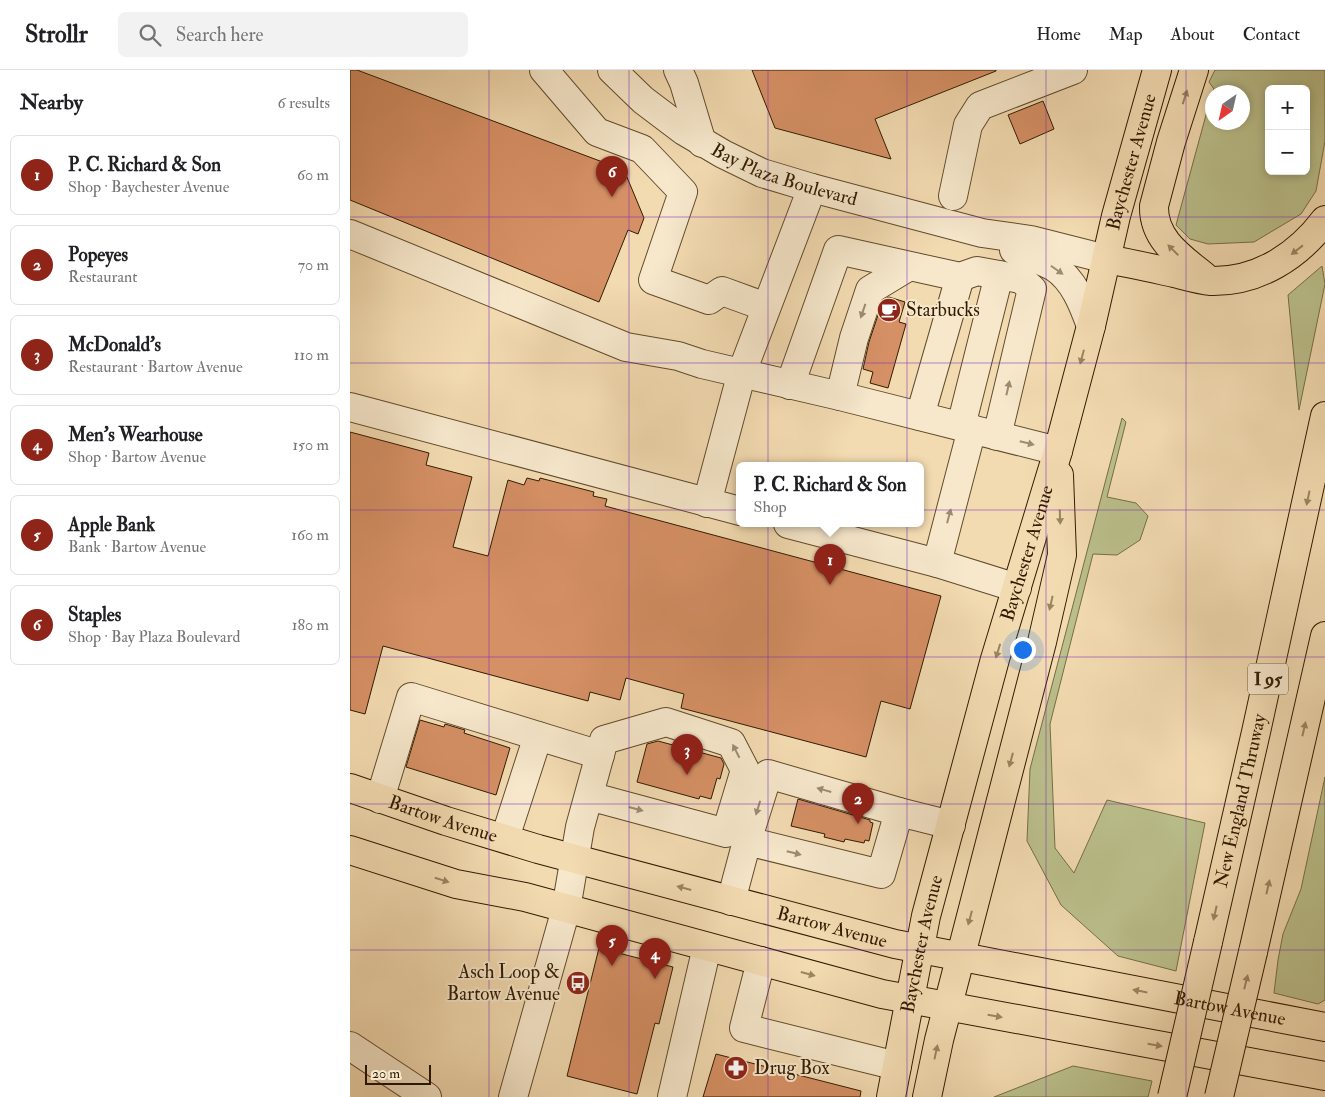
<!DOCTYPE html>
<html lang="en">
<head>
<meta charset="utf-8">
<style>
	body { margin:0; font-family:"IM FELL Double Pica",serif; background:#f2f2f2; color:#202124 }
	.controls { position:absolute; right:15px; top:15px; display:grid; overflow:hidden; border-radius:8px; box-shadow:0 2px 8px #0003 }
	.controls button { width:45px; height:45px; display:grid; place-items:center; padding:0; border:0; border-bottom:1px solid #e0e0e0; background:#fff; color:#202124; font:25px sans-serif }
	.compass { position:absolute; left:855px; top:15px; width:45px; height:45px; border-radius:50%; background:#fff; box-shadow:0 2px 8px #0003; rotate:214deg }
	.scale { position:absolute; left:15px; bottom:12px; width:66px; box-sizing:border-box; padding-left:5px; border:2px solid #301b00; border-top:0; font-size:14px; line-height:18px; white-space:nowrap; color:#301b00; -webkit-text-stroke:4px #f7e8cc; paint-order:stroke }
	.you { position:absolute; left:672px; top:579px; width:18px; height:18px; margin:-12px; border:4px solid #fff; border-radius:50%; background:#1a73e8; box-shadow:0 0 0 8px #1a73e833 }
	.badge { display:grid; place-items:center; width:32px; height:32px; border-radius:50%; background:#8f2418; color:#fff; font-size:16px; font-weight:700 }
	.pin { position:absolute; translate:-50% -41px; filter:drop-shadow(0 1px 2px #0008) }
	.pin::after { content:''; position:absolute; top:26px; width:18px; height:15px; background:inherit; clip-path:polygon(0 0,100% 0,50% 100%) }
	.popup { position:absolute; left:386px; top:392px; width:188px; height:65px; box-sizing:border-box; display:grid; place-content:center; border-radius:8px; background:#fff; filter:drop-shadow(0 1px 4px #0005); font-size:16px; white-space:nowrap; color:#757577 }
	.popup b { font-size:19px; color:#202124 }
	.popup::after { content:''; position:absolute; left:50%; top:100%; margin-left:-10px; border:10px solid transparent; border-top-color:#fff }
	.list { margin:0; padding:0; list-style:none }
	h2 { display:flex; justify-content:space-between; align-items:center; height:65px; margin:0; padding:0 20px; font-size:21px }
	h2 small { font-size:16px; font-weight:400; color:#757577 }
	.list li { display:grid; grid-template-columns:32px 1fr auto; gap:15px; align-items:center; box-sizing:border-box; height:80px; margin:0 10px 10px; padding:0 10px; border:1px solid #e0e0e0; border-radius:8px }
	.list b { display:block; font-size:19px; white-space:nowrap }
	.list p { margin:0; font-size:16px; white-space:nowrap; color:#757577 }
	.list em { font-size:16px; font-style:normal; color:#757577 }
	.icon { flex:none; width:28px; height:28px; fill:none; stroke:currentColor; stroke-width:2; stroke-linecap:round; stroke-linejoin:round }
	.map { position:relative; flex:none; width:975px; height:1027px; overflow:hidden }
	header { display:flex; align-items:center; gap:30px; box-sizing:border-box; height:70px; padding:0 25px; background:#fff; border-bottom:1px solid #e0e0e0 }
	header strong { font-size:24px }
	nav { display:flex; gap:28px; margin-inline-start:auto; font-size:18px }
	.search { width:350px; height:45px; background:#f2f2f2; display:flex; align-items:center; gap:12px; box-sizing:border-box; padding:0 18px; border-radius:8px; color:#757577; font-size:19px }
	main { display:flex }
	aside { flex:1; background:#fff }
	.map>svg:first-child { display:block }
</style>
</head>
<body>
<header>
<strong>Strollr</strong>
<div class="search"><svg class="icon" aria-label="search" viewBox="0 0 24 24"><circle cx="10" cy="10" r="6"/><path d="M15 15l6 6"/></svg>Search here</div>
<nav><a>Home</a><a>Map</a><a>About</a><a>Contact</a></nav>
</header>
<main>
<aside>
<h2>Nearby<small>6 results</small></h2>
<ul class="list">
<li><span class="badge">1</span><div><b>P. C. Richard &amp; Son</b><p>Shop · Baychester Avenue</p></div><em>60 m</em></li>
<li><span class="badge">2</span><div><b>Popeyes</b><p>Restaurant</p></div><em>70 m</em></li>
<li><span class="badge">3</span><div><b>McDonald's</b><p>Restaurant · Bartow Avenue</p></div><em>110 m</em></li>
<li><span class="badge">4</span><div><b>Men's Wearhouse</b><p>Shop · Bartow Avenue</p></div><em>150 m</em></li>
<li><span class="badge">5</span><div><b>Apple Bank</b><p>Bank · Bartow Avenue</p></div><em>160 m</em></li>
<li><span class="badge">6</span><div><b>Staples</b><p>Shop · Bay Plaza Boulevard</p></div><em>180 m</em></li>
</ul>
</aside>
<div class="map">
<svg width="975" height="1027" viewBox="0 0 975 1027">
	<rect width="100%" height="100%" fill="#f3dbb1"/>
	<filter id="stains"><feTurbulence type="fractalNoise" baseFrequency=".004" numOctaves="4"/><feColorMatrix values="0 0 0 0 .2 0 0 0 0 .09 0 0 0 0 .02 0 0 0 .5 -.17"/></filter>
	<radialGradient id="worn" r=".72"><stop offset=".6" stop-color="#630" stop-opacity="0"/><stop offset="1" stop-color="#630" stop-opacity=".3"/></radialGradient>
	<path fill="#bbc08c" stroke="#766e46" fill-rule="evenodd" d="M865 0H975V71L966 121 951 144 904 172 858 174 840 169 826 155 862 23V52H892V22H863L864 19 859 12ZM919 19H956V101H919Z
		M972 196 975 214 949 340 938 225Z
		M772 348 776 352 757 427 786 433 798 446 790 470 767 485 743 484 700 654 705 778 724 803 757 730 855 753 826 901 768 886 711 835 677 771 680 699Z
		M975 707V930L968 934 924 923 928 890 933 864 951 819Z
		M723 996 802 1011 798 1027H644Z"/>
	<path fill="#d69065" stroke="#301b00" d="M0 0H7L274 100 294 148 288 164 278 160 249 232 0 130Z
		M402 0H646V1L525 49 541 89 425 58Z
		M693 31 704 59 670 74 658 45Z
		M539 227 555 232 549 252 556 254 538 318 520 313 523 302 513 299 519 272 533 230Z
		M0 362 79 383 76 395 122 407 103 477 138 486 158 410 174 415 177 408 189 411 190 408 244 422 243 426 257 429 255 436 591 526 560 639 531 631 516 687 331 638 334 624 276 608 270 630 240 622 238 631 33 576 15 644 0 640Z
		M70 650 94 657 95 654 115 660 114 663 160 678 146 725 56 697Z
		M308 671 371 688 374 694 370 709 367 708 361 729 350 726 349 729 287 712 297 674Z
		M448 729 520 750V752L523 753 519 771 515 770 514 773 495 769 494 772 474 767 475 764 441 756Z
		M249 878 323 897 309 954 305 953 287 1024 217 1006Z
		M366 984 511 1021 510 1027H353Z"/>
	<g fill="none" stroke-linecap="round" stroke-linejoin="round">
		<g stroke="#614b2c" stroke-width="30">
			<g id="minor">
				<path d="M194 0 247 62 292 79 333 122 303 210 359 230 372 221 416 237"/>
				<path id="s1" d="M262 0 293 30 334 61 373 84 412 103 462 118 632 163 681 170 756 189"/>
				<path d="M328 0 334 13 352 73"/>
				<path d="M603 126 618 55 630 36 723 0"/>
				<path d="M0 164 276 277 328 286 352 294 490 326 708 381"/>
				<path d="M664 180C677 186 691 190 704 197 724 210 733 234 741 256"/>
				<path d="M440 315 488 180 610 207 627 201 671 209 682 219 647 366"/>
				<path d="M490 326 504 268 520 220 558 197"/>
				<path d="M0 337 390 441"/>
				<path d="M570 346 610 207"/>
				<path d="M611 356 649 205"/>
				<path d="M357 433 392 302 462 118"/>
				<path d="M438 454 587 493 667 518"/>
				<path d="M587 493 622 359"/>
				<path d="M30 729 61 627 250 685"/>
				<path d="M549 742 601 755"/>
				<path d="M155 768 188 666"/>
				<path d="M381 831 397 771 418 704 549 742 531 804 397 771"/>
				<path d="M411 891 394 958 547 996"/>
				<path d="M0 976 77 1027"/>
				<path d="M163 1027 216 839 230 757 254 670 316 652 381 673 395 700 376 763 239 726"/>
				<path d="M322 1027 357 877"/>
			</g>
		</g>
		<g stroke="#301b00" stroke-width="30">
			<g id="major">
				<path id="s2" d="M0 718 96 751 188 779 545 874 975 957"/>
				<path d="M0 780 106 814 175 827 532 924 975 1006"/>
				<path id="s3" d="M541 1027 576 846 645 589 708 381 741 256 766 146 807 0"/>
				<path d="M577 1027 589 970 692 572 712 485 709 405"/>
			</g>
		</g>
		<g stroke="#301b00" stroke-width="30">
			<g id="highway">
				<path d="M844 0 821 72 804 136C803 170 832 188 855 207"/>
				<path d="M756 189C779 193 801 198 824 203 836 206 849 210 861 211 908 212 948 186 975 150"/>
				<path id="s4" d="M858 872 906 662 975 346"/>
				<path d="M903 882 975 566"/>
			</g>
		</g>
		<use href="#minor" stroke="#f7e8cc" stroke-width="28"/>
		<use href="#major" stroke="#f3dbb1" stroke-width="28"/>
		<use href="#highway" stroke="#f3dbb1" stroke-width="28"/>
		<g stroke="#301b00" stroke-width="30" stroke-linecap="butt">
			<path id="highway-bridge" d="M822 1027 858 872
				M869 1027 903 882"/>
		</g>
		<use href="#highway-bridge" stroke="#f3dbb1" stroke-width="28"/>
	</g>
	<defs><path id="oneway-solid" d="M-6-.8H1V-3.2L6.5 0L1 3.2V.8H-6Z" transform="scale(1.25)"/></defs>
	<g fill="#9b8561">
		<use href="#oneway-solid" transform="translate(835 27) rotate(-72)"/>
		<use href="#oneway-solid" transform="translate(823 180) rotate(-135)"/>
		<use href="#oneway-solid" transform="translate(947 180) rotate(142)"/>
		<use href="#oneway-solid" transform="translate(732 287) rotate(105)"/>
		<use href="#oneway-solid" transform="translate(958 428) rotate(102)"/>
		<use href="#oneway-solid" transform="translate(710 447) rotate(88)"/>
		<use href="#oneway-solid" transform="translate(701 533) rotate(103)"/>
		<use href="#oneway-solid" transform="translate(648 581) rotate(107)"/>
		<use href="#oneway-solid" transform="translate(954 659) rotate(-77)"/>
		<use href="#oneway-solid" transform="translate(661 690) rotate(105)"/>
		<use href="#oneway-solid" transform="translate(92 810) rotate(17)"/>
		<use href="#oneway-solid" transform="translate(918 817) rotate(-77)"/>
		<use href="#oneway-solid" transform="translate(334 818) rotate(-165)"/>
		<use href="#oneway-solid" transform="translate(865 843) rotate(103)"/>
		<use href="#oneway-solid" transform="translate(620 848) rotate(105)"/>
		<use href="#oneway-solid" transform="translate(458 904) rotate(15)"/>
		<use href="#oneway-solid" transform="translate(896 912) rotate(-76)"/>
		<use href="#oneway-solid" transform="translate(790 921) rotate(-169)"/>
		<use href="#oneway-solid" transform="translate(645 946) rotate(10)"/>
		<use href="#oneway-solid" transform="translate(805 975) rotate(10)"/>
		<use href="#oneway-solid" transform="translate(586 982) rotate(-78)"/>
	</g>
	<g fill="#9d8c70">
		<use href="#oneway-solid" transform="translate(707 200) rotate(35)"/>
		<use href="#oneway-solid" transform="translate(513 241) rotate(109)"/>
		<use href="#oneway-solid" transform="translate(658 318) rotate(-77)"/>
		<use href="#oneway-solid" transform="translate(677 373) rotate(14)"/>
		<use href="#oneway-solid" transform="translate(599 446) rotate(-75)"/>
		<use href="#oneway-solid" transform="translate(386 681) rotate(-117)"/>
		<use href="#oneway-solid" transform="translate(474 720) rotate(-164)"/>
		<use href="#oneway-solid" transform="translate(408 738) rotate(107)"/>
		<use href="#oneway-solid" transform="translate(286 739) rotate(15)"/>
		<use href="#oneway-solid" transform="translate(444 783) rotate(14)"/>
	</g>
	<path fill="none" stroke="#7b2cbf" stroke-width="1" stroke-opacity="0.55" d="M139 0V1027M279 0V1027M418 0V1027M557 0V1027M696 0V1027M836 0V1027M0 147H975M0 293H975M0 440H975M0 587H975M0 734H975M0 880H975"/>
	<defs>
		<g id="cafe-disc" transform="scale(1.25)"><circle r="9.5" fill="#8f2418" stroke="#f7e8cc"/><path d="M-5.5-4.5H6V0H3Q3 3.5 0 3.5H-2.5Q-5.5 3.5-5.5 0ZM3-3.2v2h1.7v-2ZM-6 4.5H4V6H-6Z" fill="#fff"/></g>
		<g id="bus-disc" transform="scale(1.25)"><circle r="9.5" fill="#8f2418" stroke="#f7e8cc"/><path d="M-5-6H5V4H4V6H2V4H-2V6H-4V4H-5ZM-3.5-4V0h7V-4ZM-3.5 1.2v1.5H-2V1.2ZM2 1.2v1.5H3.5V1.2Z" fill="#fff"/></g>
		<g id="pharmacy-disc" transform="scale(1.25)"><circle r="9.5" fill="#8f2418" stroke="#f7e8cc"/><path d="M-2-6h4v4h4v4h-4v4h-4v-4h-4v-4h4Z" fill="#fff"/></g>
	</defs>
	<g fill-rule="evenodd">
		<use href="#cafe-disc" x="539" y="240"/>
		<use href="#bus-disc" x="228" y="913"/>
		<use href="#pharmacy-disc" x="386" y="998"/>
	</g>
	<g text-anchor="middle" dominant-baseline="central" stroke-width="4" stroke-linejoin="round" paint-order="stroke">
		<rect fill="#f7e8cc" stroke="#6c583d" stroke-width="1" x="898" y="593.5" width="40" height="31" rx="4"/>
		<g font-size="18" font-weight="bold" fill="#301b00">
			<text x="918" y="609">I 95</text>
		</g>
		<g font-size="19" fill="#301b00" stroke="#f7e8cc">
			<text stroke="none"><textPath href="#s3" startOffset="966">Baychester Avenue</textPath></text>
			<text stroke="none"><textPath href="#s1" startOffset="205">Bay Plaza Boulevard</textPath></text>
			<text stroke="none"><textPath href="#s3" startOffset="561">Baychester Avenue</textPath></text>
			<text stroke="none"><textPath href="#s4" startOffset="145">New England Thruway</textPath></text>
			<text stroke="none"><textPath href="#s2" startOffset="98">Bartow Avenue</textPath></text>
			<text stroke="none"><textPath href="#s2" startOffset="502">Bartow Avenue</textPath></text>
			<text stroke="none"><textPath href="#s3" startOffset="156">Baychester Avenue</textPath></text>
			<text stroke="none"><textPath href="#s2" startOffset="908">Bartow Avenue</textPath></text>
		</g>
		<g font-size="19" fill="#301b00" stroke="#f7e8cc" text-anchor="start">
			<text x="556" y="240">Starbucks</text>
			<text x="210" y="902" text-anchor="end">Asch Loop &amp;<tspan x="210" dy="22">Bartow Avenue</tspan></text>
			<text x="404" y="998">Drug Box</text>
		</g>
	</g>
	<rect width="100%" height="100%" filter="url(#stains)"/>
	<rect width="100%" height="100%" fill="url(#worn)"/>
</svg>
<div class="controls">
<button>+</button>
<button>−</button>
</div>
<svg class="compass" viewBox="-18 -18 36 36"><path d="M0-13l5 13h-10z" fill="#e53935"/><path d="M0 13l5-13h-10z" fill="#757577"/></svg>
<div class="scale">20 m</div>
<div class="you"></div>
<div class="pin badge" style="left:480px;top:515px">1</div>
<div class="popup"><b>P. C. Richard &amp; Son</b>Shop</div>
<div class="pin badge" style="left:508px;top:754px">2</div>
<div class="pin badge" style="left:337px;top:705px">3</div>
<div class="pin badge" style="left:305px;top:909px">4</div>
<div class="pin badge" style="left:262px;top:896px">5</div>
<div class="pin badge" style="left:262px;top:127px">6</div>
</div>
</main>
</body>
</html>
